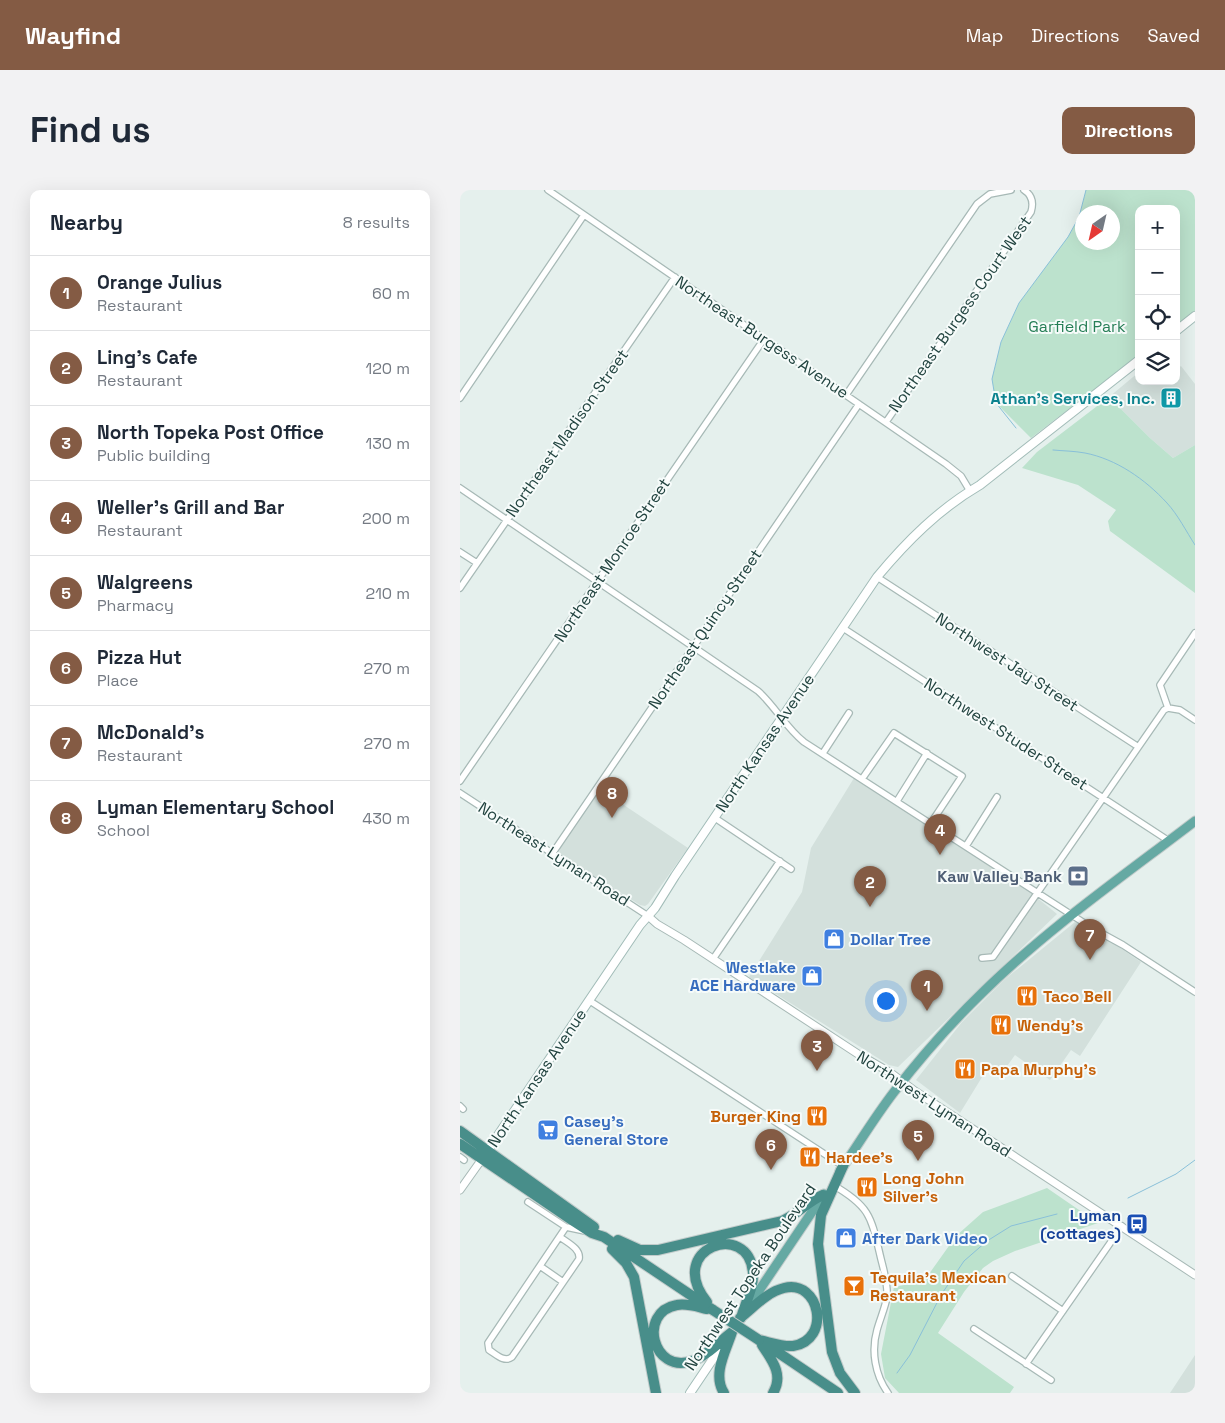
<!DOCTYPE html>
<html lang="en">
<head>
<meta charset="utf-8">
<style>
	body { margin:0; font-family:"Space Grotesk",sans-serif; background:#f2f2f3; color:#1f2937 }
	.controls { position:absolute; right:15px; top:15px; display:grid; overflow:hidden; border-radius:10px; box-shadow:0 5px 20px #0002 }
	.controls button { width:45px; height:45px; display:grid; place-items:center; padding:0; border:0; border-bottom:1px solid #e0e1e3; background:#fff; color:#1f2937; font:25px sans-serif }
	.compass { position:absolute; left:615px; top:15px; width:45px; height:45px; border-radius:50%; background:#fff; box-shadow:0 5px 20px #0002; rotate:214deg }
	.you { position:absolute; left:425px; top:810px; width:18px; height:18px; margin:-12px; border:4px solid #fff; border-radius:50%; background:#1a73e8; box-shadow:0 0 0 8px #1a73e833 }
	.badge { display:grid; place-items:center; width:32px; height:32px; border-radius:50%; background:#845b44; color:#fff; font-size:16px; font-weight:700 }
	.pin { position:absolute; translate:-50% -41px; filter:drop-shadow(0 1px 2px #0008) }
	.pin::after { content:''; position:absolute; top:26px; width:18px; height:15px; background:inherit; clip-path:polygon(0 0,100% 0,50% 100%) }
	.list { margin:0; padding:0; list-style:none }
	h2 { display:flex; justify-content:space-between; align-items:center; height:65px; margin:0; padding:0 20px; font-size:21px }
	h2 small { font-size:16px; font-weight:400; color:#747a83 }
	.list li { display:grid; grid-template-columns:32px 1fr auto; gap:15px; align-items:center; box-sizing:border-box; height:75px; padding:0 20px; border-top:1px solid #e0e1e3 }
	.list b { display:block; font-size:19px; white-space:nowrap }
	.list p { margin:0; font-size:16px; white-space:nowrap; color:#747a83 }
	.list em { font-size:16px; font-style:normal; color:#747a83 }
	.icon { flex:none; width:28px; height:28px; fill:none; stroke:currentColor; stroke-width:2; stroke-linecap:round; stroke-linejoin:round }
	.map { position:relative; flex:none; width:735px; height:1203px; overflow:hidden; border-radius:10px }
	header { display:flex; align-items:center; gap:30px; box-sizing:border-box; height:70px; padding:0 25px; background:#845b44; color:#fff }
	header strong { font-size:24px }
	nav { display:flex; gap:28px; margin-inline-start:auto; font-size:18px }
	.intro { display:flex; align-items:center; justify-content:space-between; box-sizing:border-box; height:120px; padding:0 30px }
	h1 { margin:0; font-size:35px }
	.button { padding:12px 22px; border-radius:10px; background:#845b44; color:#fff; font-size:18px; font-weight:700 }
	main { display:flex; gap:30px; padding:0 30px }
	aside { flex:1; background:#fff; border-radius:10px; box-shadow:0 5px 20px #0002 }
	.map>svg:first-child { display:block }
</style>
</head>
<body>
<header>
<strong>Wayfind</strong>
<nav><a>Map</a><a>Directions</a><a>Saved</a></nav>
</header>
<div class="intro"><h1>Find us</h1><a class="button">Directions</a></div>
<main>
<aside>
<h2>Nearby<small>8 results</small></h2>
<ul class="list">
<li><span class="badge">1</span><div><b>Orange Julius</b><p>Restaurant</p></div><em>60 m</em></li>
<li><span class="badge">2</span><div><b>Ling's Cafe</b><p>Restaurant</p></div><em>120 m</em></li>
<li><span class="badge">3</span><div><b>North Topeka Post Office</b><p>Public building</p></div><em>130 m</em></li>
<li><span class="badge">4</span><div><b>Weller's Grill and Bar</b><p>Restaurant</p></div><em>200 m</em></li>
<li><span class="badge">5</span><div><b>Walgreens</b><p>Pharmacy</p></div><em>210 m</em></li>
<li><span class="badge">6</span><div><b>Pizza Hut</b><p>Place</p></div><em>270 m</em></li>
<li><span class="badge">7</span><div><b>McDonald's</b><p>Restaurant</p></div><em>270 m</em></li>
<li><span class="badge">8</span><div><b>Lyman Elementary School</b><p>School</p></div><em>430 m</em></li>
</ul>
</aside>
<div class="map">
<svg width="735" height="1203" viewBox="0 0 735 1203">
	<rect width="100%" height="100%" fill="#e5f0ed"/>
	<path fill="#d3e0dc" d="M721 176 735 194V255L713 268 690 248 649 207 679 182V191H716V180Z
		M394 588 565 698 597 724 438 877 429 875 289 787 342 702 351 658Z
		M140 599 228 658 188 714 185 716 180 715 101 665 99 663 100 658Z
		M615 732 650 751 681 772 620 866 611 860 590 890 555 865 540 886 527 879 500 923 456 890 502 832 544 790Z
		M735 1165V1203H710Z"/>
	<path fill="#bce2cd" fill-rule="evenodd" d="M626 0H734L735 2V121L716 136V19H679V165L571 248 536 213 532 189 541 152 559 113 608 47 619 27ZM652 22V52H622V22Z
		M649 207 690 248 713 268 735 255V403L650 341 648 331 656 320 618 295 562 278 577 262Z
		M587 998 638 1033 555 1061 533 1071 523 1078 504 1102 478 1143 554 1197 550 1203H439L425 1188 421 1164 434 1097 464 1091 496 1046 523 1022Z"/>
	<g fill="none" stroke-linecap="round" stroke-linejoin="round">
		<path stroke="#89c0d9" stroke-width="1" d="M556 238 536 213 532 189 541 152 559 113 608 47 619 27 626 0
			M593 260C604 261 614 261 625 263 656 269 685 289 707 313 718 325 726 341 735 355
			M668 1008 716 984 735 970
			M437 1183 450 1165 481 1105 504 1071 527 1051 551 1036 597 1024"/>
		<g stroke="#a7b9b6" stroke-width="8">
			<path id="minor" d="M88 0 486 274 501 286 510 301
				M386 205 517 14 530 4 551 0
				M0 208 124 25
				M426 232 571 22C574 12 572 5 564 0
				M0 298 298 501C315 516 326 538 344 552L632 738 663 755 735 802
				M0 362 17 373
				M417 387 677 556
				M0 398 215 87
				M383 438 709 651
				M708 518 700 495 735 443
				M708 518 720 520 735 530
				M363 563 389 523
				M402 589 434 543 502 586 471 633
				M0 591 304 149
				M0 603 188 726
				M437 611 467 563
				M255 628 331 679
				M506 656 537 607
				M92 664 399 214
				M522 768 533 767 704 520 708 518
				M253 769 320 671
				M130 811 383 976
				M0 916 3 919
				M0 967 4 970
				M373 995C411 1017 411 1027 421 1069 424 1081 428 1094 427 1107 425 1118 420 1129 417 1140 411 1161 415 1185 428 1203
				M68 1012 106 1037 125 1041
				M100 1047C108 1053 121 1059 119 1069L52 1167C44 1173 36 1164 29 1160L28 1153 106 1037
				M80 1076 103 1092
				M552 1086 603 1121
				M514 1139 591 1190
				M566 1174 662 1036"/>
		</g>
		<g stroke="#a7b9b6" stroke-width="9">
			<path id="tertiary" d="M188 726 197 734 224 750 398 864 431 883 455 901 735 1085
				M0 1000 22 969"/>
		</g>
		<g stroke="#a2bcb8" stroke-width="10">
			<path id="secondary" d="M716 141 735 126
				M26 963 180 735 195 718 215 686 417 387C447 351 479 319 520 295L679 170
				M230 1203 265 1151"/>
		</g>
		<g stroke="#c1cbca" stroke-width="11">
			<path id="primary" d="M380 981C398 955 414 928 434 902 461 867 490 834 522 803 587 739 663 686 735 631
				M286 1120 364 1004"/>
		</g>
		<g stroke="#c1cbca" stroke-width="12">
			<path id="trunk" d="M0 941 134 1037
				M0 954 112 1030 132 1043 144 1047 253 1120
				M383 976 361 1025 358 1054 372 1162 380 1183 395 1203
				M158 1050 180 1060H198L322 1031C338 1024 348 1011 363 1005
				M152 1059 166 1073 174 1087 196 1203
				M247 1112C204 1058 289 1029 293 1083 294 1097 285 1114 281 1128
				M247 1119C238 1117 227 1113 217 1115 177 1122 193 1185 232 1171 247 1166 260 1151 272 1142
				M280 1128C294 1117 307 1102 324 1098 360 1089 372 1150 333 1156 322 1157 309 1152 299 1150
				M304 1153 378 1203
				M302 1155C312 1170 324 1185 313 1203
				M264 1203C252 1184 266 1161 272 1142"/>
		</g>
		<use href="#minor" stroke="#fff" stroke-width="5.5"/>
		<use href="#tertiary" stroke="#fff" stroke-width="7"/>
		<use href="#secondary" stroke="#fff" stroke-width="8"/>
		<use href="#primary" stroke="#65a9a3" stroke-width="9"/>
		<use href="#trunk" stroke="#488e8a" stroke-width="10"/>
		<g stroke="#c1cbca" stroke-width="12" stroke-linecap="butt">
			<path id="trunk-bridge" d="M253 1120 299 1150"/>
		</g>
		<use href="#trunk-bridge" stroke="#488e8a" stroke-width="10"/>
	</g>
	<defs>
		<g id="building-square" transform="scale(1.125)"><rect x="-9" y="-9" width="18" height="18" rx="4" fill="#0f9aa8" stroke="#f6fbfa"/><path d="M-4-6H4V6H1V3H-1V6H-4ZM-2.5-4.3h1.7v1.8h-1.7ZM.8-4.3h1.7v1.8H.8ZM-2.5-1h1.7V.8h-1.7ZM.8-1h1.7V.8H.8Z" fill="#fff"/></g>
		<g id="bank-square" transform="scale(1.125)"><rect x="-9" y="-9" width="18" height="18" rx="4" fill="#5c6f8a" stroke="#f6fbfa"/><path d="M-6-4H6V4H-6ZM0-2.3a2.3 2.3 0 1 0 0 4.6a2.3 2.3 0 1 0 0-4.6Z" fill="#fff"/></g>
		<g id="shop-square" transform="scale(1.125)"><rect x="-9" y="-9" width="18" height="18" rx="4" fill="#3f7fe0" stroke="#f6fbfa"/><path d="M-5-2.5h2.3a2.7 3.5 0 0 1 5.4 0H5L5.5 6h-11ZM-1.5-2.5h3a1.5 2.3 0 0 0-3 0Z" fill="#fff"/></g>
		<g id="restaurant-square" transform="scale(1.125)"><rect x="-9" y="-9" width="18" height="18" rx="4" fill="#e8710a" stroke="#f6fbfa"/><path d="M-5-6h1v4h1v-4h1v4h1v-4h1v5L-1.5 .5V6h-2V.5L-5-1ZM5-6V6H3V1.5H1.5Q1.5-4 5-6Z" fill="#fff"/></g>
		<g id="supermarket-square" transform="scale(1.125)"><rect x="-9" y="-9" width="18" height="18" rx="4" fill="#3f7fe0" stroke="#f6fbfa"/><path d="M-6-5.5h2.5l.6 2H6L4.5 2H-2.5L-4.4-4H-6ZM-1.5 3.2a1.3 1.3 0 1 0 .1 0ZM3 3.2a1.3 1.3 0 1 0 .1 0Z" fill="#fff"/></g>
		<g id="bus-square" transform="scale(1.125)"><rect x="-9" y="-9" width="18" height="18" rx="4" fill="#1a4fb4" stroke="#f6fbfa"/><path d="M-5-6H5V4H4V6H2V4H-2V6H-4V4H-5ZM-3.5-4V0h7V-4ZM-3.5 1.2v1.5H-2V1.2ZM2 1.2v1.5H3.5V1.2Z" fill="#fff"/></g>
		<g id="bar-square" transform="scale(1.125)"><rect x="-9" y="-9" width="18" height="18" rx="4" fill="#e8710a" stroke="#f6fbfa"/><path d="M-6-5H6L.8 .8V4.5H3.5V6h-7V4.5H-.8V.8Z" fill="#fff"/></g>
	</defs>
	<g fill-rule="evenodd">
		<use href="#building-square" x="711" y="208"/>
		<use href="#bank-square" x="618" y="686"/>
		<use href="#shop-square" x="374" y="749"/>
		<use href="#shop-square" x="352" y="786"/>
		<use href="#restaurant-square" x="567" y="806"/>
		<use href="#restaurant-square" x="541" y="835"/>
		<use href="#restaurant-square" x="505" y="879"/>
		<use href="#restaurant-square" x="357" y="926"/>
		<use href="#supermarket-square" x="88" y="940"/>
		<use href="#restaurant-square" x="350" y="967"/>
		<use href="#restaurant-square" x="407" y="997"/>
		<use href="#bus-square" x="677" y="1034"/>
		<use href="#shop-square" x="386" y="1048"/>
		<use href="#bar-square" x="394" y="1096"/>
	</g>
	<g text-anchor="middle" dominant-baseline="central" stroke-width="4" stroke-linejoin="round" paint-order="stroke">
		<g font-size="16" fill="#224440" stroke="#f6fbfa">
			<text transform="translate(500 124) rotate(-55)">Northeast Burgess Court West</text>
			<text transform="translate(302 147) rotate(34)">Northeast Burgess Avenue</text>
			<text transform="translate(107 243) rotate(-55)">Northeast Madison Street</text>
			<text transform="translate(152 370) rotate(-56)">Northeast Monroe Street</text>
			<text transform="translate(245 439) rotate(-56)">Northeast Quincy Street</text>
			<text transform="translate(547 472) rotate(33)">Northwest Jay Street</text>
			<text transform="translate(546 544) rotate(33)">Northwest Studer Street</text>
			<text transform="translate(305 553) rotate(-56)">North Kansas Avenue</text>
			<text transform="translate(94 664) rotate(33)">Northeast Lyman Road</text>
			<text transform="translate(77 888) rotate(-56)">North Kansas Avenue</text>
			<text transform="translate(474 914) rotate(33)">Northwest Lyman Road</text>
			<text transform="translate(290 1087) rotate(-56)">Northwest Topeka Boulevard</text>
		</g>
		<g font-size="16" fill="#277f57" stroke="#f6fbfa">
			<text x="617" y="136">Garfield Park</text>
		</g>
		<g font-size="16" font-weight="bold" fill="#0d838f" stroke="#f6fbfa" text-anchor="end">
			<text x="695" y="208">Athan's Services, Inc.</text>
		</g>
		<g font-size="16" font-weight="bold" fill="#4e5e75" stroke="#f6fbfa" text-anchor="end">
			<text x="602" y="686">Kaw Valley Bank</text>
		</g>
		<g font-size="16" font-weight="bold" fill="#366cbe" stroke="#f6fbfa" text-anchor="start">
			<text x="390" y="749">Dollar Tree</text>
			<text x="336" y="777" text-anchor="end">Westlake<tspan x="336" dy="18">ACE Hardware</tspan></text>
			<text x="104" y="931">Casey's<tspan x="104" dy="18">General Store</tspan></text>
			<text x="402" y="1048">After Dark Video</text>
		</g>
		<g font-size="16" font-weight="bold" fill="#c56008" stroke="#f6fbfa" text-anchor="start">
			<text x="583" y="806">Taco Bell</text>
			<text x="557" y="835">Wendy's</text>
			<text x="521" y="879">Papa Murphy's</text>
			<text x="341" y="926" text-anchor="end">Burger King</text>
			<text x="366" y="967">Hardee's</text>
			<text x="423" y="988">Long John<tspan x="423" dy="18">Silver's</tspan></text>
			<text x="410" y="1087">Tequila’s Mexican<tspan x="410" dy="18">Restaurant</tspan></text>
		</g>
		<g font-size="16" font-weight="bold" fill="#164399" stroke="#f6fbfa" text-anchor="end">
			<text x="661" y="1025">Lyman<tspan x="661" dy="18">(cottages)</tspan></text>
		</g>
	</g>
</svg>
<div class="controls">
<button>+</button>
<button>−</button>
<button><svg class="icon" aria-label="locate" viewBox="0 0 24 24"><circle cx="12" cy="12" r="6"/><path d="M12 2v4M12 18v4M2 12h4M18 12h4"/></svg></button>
<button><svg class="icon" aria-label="layers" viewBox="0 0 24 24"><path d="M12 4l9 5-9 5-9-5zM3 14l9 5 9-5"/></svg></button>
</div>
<svg class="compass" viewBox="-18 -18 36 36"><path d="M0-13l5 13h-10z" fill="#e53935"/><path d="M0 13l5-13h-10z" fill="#747a83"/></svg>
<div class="you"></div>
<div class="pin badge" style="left:467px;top:821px">1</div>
<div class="pin badge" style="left:410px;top:717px">2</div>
<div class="pin badge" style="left:357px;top:881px">3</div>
<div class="pin badge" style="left:480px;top:665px">4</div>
<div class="pin badge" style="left:458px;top:971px">5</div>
<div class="pin badge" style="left:311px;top:980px">6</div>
<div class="pin badge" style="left:630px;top:770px">7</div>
<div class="pin badge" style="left:152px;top:628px">8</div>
</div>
</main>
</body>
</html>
